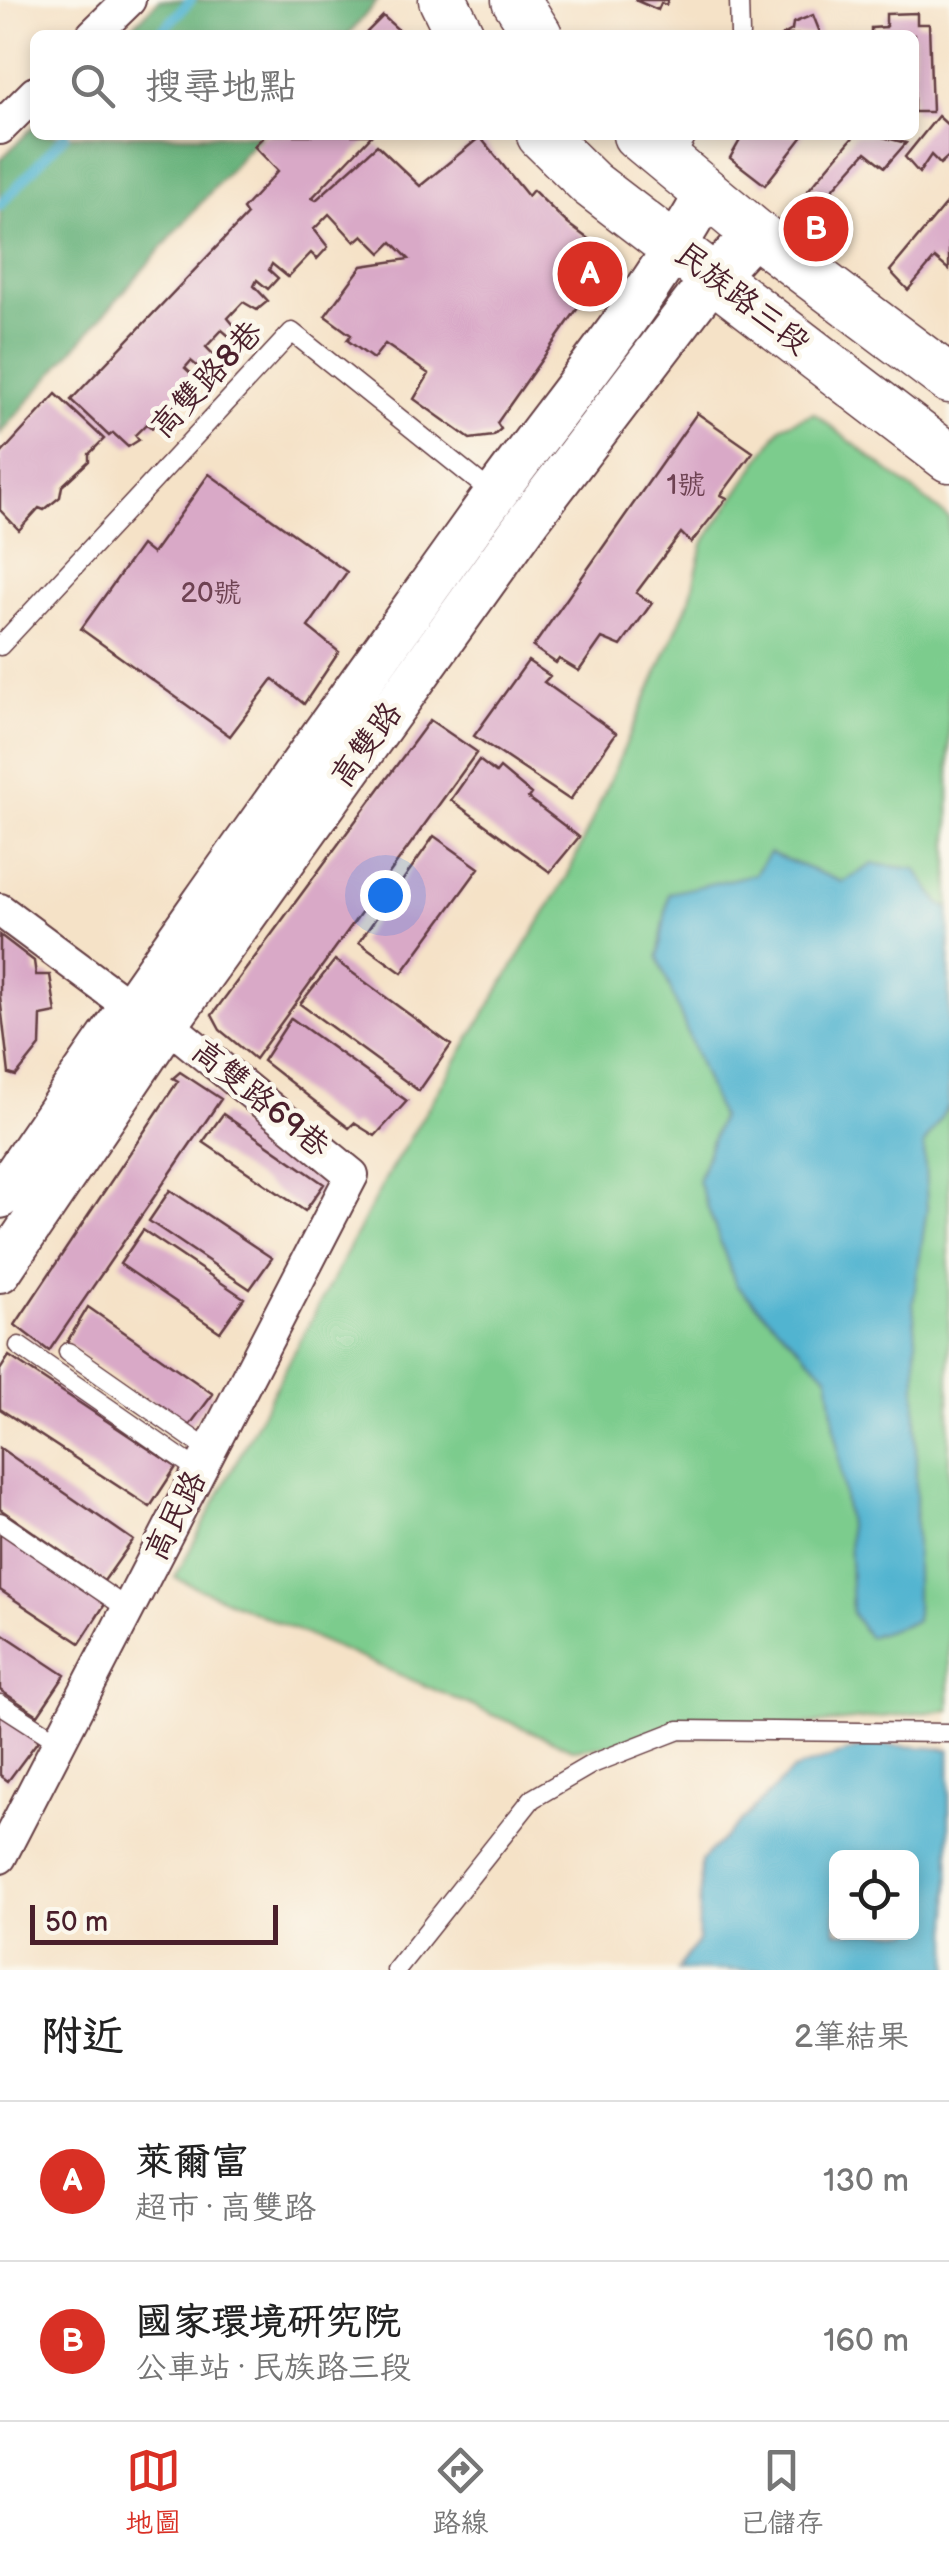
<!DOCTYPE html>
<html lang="zh-TW">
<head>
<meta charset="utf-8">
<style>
	body { margin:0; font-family:"Balsamiq Sans","LXGW WenKai TC",sans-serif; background:#f2f2f2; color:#222 }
	.controls { position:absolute; right:30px; bottom:30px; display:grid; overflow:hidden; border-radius:15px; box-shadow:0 5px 15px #0003 }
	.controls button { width:90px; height:90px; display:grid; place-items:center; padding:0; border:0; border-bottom:2px solid #e0e0e0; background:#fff; color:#222; font:50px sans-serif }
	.scale { position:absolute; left:30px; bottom:25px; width:248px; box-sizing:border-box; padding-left:10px; border:5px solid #4a1f2b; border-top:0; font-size:28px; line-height:35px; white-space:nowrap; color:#4a1f2b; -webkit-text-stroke:8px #fbf7ec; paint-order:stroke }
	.you { position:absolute; left:385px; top:895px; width:35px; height:35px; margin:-25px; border:8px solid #fff; border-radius:50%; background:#1a73e8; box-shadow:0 0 0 15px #1a73e833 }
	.badge { display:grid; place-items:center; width:65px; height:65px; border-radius:50%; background:#d93025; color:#fff; font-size:32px; font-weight:700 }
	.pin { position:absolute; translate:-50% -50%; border:5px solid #fff; box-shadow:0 2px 10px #0006 }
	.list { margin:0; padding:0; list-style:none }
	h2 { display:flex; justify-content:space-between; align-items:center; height:130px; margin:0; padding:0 40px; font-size:42px }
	h2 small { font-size:32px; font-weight:400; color:#767676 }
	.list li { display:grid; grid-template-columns:65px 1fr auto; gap:30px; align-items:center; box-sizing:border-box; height:160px; padding:0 40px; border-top:2px solid #e0e0e0 }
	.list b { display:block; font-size:38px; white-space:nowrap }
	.list p { margin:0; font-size:32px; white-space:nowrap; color:#767676 }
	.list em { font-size:32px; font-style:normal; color:#767676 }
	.icon { flex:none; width:55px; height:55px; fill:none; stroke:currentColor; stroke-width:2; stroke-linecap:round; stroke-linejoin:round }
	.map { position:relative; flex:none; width:949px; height:1970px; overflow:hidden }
	.search { position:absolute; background:#fff; box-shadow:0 5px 15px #0003; left:30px; right:30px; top:30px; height:110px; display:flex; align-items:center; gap:25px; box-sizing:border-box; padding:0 35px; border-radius:15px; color:#767676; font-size:38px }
	.sheet { height:450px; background:#fff }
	nav { display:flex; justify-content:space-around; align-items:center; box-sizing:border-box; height:140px; border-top:2px solid #e0e0e0; background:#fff; font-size:28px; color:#767676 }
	nav a { display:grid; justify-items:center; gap:5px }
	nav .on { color:#d93025 }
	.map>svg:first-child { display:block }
</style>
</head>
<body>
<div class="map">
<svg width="949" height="1970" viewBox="0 0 949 1970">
	<rect width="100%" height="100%" fill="#fbf7ec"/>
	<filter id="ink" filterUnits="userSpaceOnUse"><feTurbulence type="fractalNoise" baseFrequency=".01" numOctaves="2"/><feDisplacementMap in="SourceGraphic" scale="20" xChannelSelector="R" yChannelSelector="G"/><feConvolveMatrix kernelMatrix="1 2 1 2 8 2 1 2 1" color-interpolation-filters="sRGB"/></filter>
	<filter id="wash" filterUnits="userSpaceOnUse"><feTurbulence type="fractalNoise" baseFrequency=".0048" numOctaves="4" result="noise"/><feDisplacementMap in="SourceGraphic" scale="40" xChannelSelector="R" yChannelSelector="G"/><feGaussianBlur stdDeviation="2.25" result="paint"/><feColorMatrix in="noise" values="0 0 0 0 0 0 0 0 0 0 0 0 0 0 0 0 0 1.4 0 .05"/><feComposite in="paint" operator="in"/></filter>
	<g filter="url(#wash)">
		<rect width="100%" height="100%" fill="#f5e2c7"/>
		<path fill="#7bcc8d" stroke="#62765c" stroke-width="2.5" d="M814 413 949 518V1710L572 1749 175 1578 387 1176 567 877 690 599 703 544 782 426Z"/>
		<path fill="#64b078" stroke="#576852" stroke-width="2.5" d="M159 0H378L348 35H124Z
			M35 125V135H260L0 434V160Z"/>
		<path fill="#51b4d0" stroke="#4e6a7e" stroke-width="2.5" fill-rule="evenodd" d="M769 853 843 882 873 864 916 869 940 904 949 909V1105L924 1144 927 1208 913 1304 916 1338V1621L868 1637 852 1613 849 1533 828 1376 736 1285 698 1181 720 1117 658 957 669 893 755 874Z
			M871 1744 949 1749V1970H677L698 1941 701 1861 793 1770ZM836 1858H912V1932H836Z"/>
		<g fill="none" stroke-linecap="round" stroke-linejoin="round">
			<path stroke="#51b4d0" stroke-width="10" d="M158 35 191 0
				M0 205 65 135"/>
		</g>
		<g id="blocks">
			<path fill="#d9a9c7" d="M635 0H668L666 5 661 3 658 10Z
				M917 13V24H929L932 112H914V35H871V28L886 27V14Z
				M813 15 821 35H783L792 30 793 23Z
				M383 16 404 35H364Z
				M938 116 949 126V156L940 164 931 155 919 173 905 157Z
				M265 135H372L312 198 316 200 377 145 420 186 480 137 528 196 533 190 568 224 606 252 609 281 593 303 585 298 497 423 501 429 493 436 470 439 414 399 429 374 385 344 373 359 347 340 351 335 325 316 362 266 409 259 392 242 381 253 363 235 355 242 329 214 314 229 328 247 317 259 311 253 288 277 272 264 269 270 278 278 268 289 257 280 254 286 268 301 257 310 243 302 228 318 237 329 230 337 222 330 206 347 217 358 204 372 191 361 185 368 199 381 152 428 146 424 135 435 139 440 128 447 113 433 109 436 71 400 247 215 243 209 278 171 254 146Z
				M743 135H804L765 185 730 158Z
				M855 135H875L906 143 885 167 866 152 808 217 794 207Z
				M949 200V270L935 258 908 290 890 271Z
				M56 394 104 439 89 454V461L62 486 60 497 44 510 39 508 19 530 0 510V455Z
				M697 413 753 452 721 495 727 498 691 543 681 533 636 593 652 603 621 646 602 638 579 671 559 659 556 663 533 647Z
				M209 474 347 572 308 627 339 652 304 704 273 679 230 736 81 629 141 545 152 554Z
				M528 661 550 676 544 682 616 733 570 800 474 736Z
				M430 720 477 752 255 1059 220 1030 212 1015Z
				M479 760 496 773 500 768 531 794 528 798 579 837 550 872 451 800Z
				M434 836 479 868 402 973 359 942Z
				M0 935 34 961 36 975H50L56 1013 41 1016 40 1046 16 1076 9 1074 0 996Z
				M335 960 451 1045 419 1091 300 1004Z
				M291 1018 407 1101 375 1136 354 1123 349 1128 263 1061Z
				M180 1072 221 1099 49 1351 15 1325 178 1081 173 1078Z
				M223 1114 324 1184 305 1211 203 1142Z
				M170 1190 272 1258 250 1289 149 1221Z
				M143 1230 244 1298 220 1332 120 1264Z
				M88 1307 213 1394 189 1426 67 1342Z
				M9 1356 176 1467 150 1507 0 1409V1370Z
				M0 1448 133 1540 104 1581 0 1509Z
				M0 1530 107 1601 80 1643 0 1590Z
				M0 1632 65 1675 38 1715 0 1690Z
				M0 1712 40 1738 8 1781 0 1775Z"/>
		</g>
	</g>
	<g filter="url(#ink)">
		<use href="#blocks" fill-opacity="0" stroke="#643c42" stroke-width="2.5"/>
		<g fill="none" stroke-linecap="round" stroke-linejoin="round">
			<g stroke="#643c42" stroke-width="21">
				<path id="service" d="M739 0 740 35
					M671 163 688 135
					M0 646 292 332 496 496
					M19 1346 199 1471
					M68 1352 210 1451
					M0 1522 128 1609
					M0 1704 59 1742
					M396 1970 532 1799 592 1764 679 1730 949 1733"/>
			</g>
			<g stroke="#643c42" stroke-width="36">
				<path id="minor" d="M93 35 129 0
					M0 128 35 93
					M0 910 129 1006 167 1024 352 1175 0 1857"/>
			</g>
			<g stroke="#643c42" stroke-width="46">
				<path id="tertiary" d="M0 1197C154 969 315 746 475 522 552 413 642 311 706 194
					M0 1271 167 1024 530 518 712 279 755 233"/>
			</g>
			<g stroke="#643c42" stroke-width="51">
				<path id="secondary" d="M443 0 460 35
					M516 0 538 35
					M541 135 591 184 949 458
					M637 135 755 233 949 379"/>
			</g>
			<use href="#service" stroke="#fff" stroke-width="18"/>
			<use href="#minor" stroke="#fff" stroke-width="32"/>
			<use href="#tertiary" stroke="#fff" stroke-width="42"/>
			<use href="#secondary" stroke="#fff" stroke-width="48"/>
		</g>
	</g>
	<g text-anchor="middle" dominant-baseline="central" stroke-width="9" stroke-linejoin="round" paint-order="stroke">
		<g font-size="28" fill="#6e4252">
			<text x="686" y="485">1號</text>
			<text x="211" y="593">20號</text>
		</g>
		<g font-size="32" fill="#4a1f2b" stroke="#fbf7ec">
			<text transform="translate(742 299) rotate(38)">民族路三段</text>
			<text transform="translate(207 380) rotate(-47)">高雙路8巷</text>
			<text transform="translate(367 745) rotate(-54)">高雙路</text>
			<text transform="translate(260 1099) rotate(39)">高雙路69巷</text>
			<text transform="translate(176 1516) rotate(-63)">高民路</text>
		</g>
	</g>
</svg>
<div class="controls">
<button><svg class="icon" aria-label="locate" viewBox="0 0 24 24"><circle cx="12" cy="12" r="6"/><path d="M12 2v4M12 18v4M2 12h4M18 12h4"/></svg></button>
</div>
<div class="scale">50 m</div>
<div class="you"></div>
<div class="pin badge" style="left:590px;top:274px">A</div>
<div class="pin badge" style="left:816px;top:229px">B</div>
<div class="search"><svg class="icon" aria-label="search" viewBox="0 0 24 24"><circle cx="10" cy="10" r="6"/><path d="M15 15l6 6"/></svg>搜尋地點</div>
</div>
<section class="sheet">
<h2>附近<small>2筆結果</small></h2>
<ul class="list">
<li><span class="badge">A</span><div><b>萊爾富</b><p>超市 · 高雙路</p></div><em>130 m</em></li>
<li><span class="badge">B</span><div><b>國家環境研究院</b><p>公車站 · 民族路三段</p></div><em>160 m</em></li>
</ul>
</section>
<nav>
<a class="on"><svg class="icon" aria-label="map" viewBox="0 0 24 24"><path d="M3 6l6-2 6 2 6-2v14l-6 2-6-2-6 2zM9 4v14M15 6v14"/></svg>地圖</a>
<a><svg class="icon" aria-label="directions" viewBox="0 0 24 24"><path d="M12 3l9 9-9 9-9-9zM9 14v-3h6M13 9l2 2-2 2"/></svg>路線</a>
<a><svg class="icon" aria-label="saved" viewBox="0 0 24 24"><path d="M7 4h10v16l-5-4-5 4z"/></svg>已儲存</a>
</nav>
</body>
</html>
